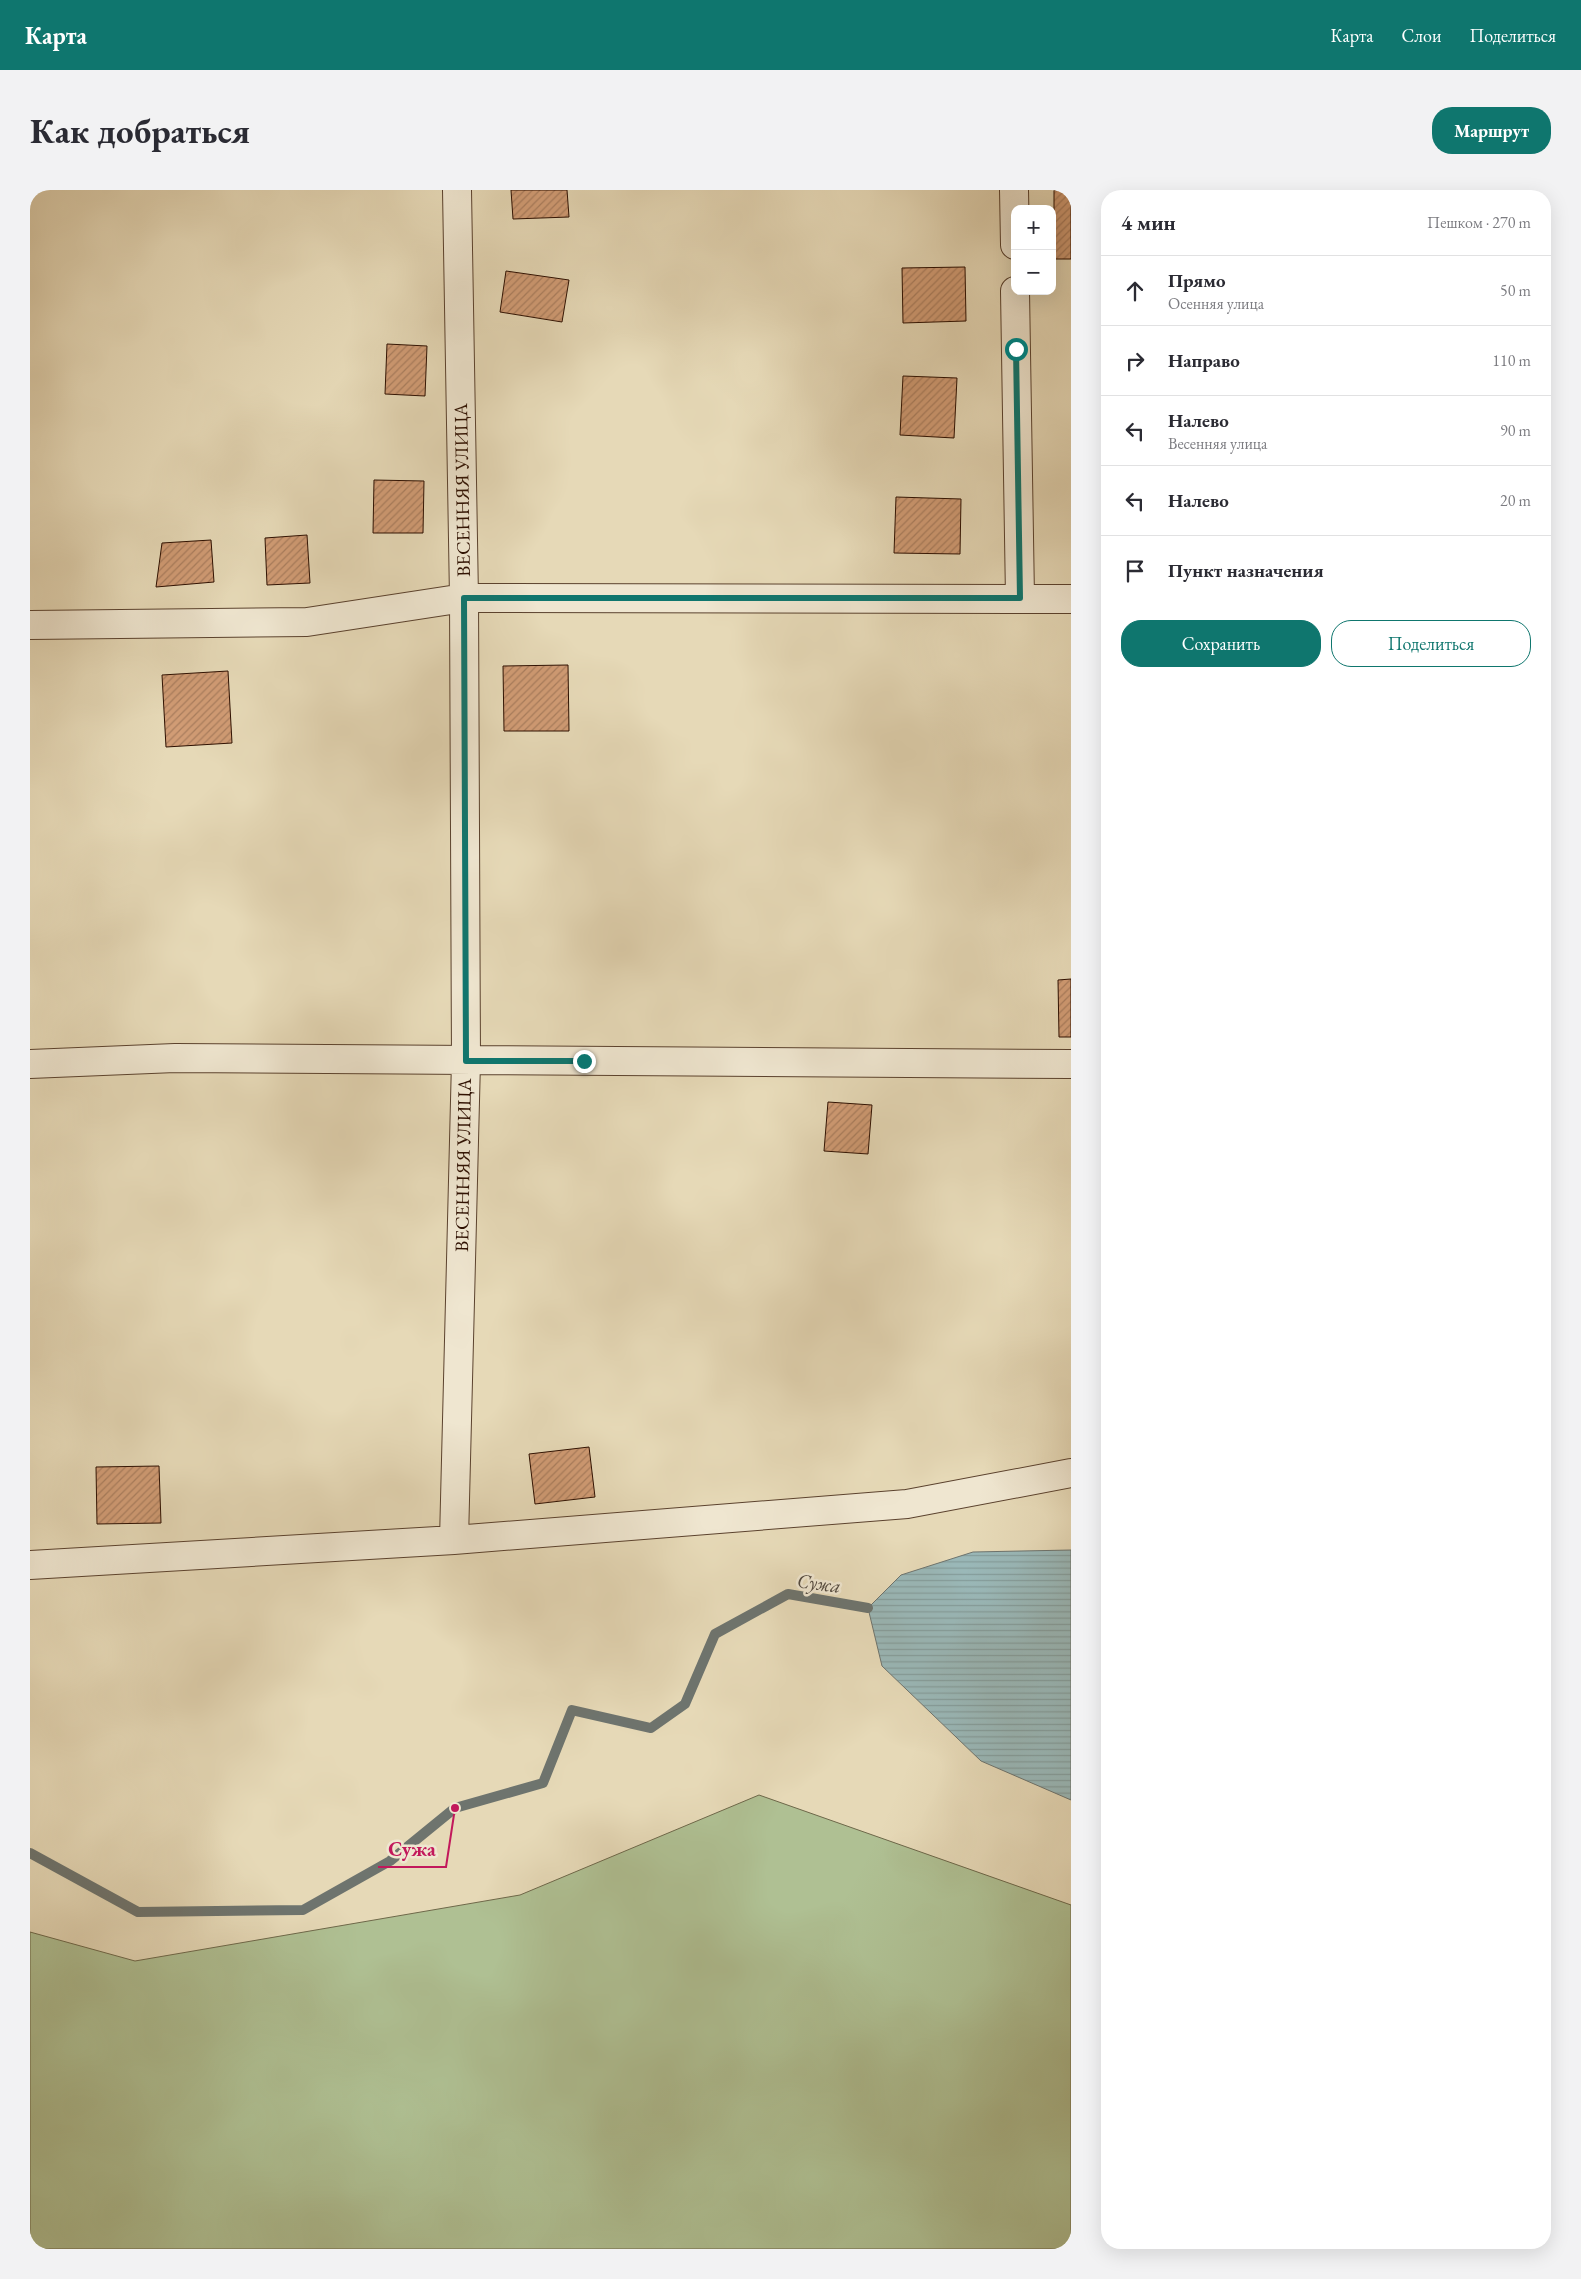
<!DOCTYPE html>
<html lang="ru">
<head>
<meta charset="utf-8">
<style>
	body { margin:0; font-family:"EB Garamond",serif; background:#f2f2f3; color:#2b2b33 }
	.controls { position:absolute; right:15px; top:15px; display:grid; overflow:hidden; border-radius:10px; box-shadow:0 5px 20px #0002 }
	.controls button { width:45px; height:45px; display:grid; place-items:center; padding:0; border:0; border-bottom:1px solid #e1e1e2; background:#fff; color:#2b2b33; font:25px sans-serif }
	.stop { position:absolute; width:15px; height:15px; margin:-11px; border:4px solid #0f766e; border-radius:50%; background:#fff }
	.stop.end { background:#0f766e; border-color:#fff; box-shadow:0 1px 5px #0008 }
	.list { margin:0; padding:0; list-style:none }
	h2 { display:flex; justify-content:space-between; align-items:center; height:65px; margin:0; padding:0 20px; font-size:21px }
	h2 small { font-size:16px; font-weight:400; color:#7c7c81 }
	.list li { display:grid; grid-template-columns:32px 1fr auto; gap:15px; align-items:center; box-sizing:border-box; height:70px; padding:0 20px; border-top:1px solid #e1e1e2 }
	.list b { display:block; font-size:19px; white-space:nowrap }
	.list p { margin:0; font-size:16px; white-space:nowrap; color:#7c7c81 }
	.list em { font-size:16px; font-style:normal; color:#7c7c81 }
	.actions { display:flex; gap:10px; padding:15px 20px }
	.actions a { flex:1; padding:11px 0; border:1px solid #0f766e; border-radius:20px; text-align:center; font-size:18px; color:#0f766e }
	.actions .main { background:#0f766e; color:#fff }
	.icon { flex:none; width:28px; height:28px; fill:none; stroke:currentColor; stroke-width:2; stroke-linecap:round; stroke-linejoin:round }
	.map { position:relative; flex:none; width:1041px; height:2059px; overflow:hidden; border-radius:20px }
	header { display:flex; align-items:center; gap:30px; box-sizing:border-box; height:70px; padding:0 25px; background:#0f766e; color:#fff }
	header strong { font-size:24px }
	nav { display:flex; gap:28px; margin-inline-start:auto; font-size:18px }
	.intro { display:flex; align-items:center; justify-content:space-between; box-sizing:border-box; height:120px; padding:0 30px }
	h1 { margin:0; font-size:35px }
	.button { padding:12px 22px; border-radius:20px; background:#0f766e; color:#fff; font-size:18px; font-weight:700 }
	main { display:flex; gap:30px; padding:0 30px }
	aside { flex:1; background:#fff; border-radius:20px; box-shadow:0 5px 20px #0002 }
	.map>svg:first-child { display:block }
</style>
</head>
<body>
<header>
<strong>Карта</strong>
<nav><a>Карта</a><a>Слои</a><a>Поделиться</a></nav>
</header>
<div class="intro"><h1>Как добраться</h1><a class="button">Маршрут</a></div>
<main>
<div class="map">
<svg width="1041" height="2059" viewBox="0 0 1041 2059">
	<defs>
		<pattern id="water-rules" width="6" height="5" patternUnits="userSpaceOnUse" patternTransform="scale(1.25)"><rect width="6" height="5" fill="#9ab8b8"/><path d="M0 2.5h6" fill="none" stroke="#859d9c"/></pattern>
		<pattern id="building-hatch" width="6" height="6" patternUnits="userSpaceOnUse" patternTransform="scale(1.25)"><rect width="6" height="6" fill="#d19c75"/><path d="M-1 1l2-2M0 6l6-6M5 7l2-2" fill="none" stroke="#aa7e5e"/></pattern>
	</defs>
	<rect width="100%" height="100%" fill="#e6d9b7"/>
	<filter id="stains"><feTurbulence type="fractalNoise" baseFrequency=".004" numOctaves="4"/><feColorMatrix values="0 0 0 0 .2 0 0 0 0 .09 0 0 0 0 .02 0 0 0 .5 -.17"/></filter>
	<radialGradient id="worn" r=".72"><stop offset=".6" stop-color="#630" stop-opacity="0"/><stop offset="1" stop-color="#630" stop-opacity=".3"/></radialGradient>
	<path fill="#afc093" stroke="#6e684a" d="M729 1605 1041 1715V2059H0V1742L105 1771 490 1705Z"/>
	<path fill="url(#water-rules)" stroke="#6e746e" d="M1041 1360V1610L951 1571 852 1476 838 1418 871 1385 943 1362Z"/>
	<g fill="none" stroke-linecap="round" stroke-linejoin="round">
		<path stroke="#6e746e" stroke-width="10" d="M0 1663 108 1722 273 1720 360 1671 425 1618 513 1593 542 1520 621 1538 655 1514 685 1444 758 1404 838 1418"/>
	</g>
	<path fill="url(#building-hatch)" stroke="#2d0f00" d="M481 0H537L539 27 483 29Z
		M1024 0H1041V69H1024Z
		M935 77 936 131 873 133 872 78Z
		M476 81 539 90 532 132 470 122Z
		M357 154 397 156 395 206 355 204Z
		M873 186 927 188 924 248 870 245Z
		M344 290 394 291 393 343H343Z
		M866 307 931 309 930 364 864 363Z
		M277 345 280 393 237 395 235 348Z
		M181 350 184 392 126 397 132 353Z
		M538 475 539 541H474L473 476Z
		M198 481 202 553 136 557 132 485Z
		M1041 789V847H1029L1028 790Z
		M798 912 842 915 838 964 794 961Z
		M559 1257 565 1307 505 1314 499 1264Z
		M129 1276 131 1333 67 1334 66 1277Z"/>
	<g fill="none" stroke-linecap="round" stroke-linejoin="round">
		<g stroke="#5b422e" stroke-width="30">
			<path id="minor" d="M984 0 985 55
				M985 101 990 408
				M0 435 277 432 434 408 1041 409
				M0 874 145 868 1041 874
				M424 1350 436 871 434 408 427 0
				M0 1375 424 1350 877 1314 1041 1283"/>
		</g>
		<use href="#minor" stroke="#efe6d0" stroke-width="28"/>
	</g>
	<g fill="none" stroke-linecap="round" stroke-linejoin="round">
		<path stroke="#0f766e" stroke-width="6" d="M554 871H436L434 408H990L986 159"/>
	</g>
	<g text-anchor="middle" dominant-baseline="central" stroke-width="5" stroke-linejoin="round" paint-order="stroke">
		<g font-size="19" fill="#2d0f00" stroke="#efe6d0">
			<text transform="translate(432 300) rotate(-91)">ВЕСЕННЯЯ УЛИЦА</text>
			<text transform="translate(433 975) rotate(-89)">ВЕСЕННЯЯ УЛИЦА</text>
		</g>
		<g font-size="20" font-style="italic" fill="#534a40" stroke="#efe6d0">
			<text transform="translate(789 1393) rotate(8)">Сужа</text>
		</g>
	</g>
	<path fill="none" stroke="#c2185b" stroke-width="2" d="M425 1618L416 1677H348"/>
	<circle fill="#c2185b" stroke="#efe6d0" stroke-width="2" cx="425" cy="1618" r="5"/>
	<g font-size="20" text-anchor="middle" font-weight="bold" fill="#c2185b" stroke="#efe6d0" stroke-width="5" stroke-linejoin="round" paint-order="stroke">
		<text x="382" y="1666">Сужа</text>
	</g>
	<rect width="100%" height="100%" filter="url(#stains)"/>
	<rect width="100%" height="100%" fill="url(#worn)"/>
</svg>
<div class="controls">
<button>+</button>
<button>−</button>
</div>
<div class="stop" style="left:986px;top:159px"></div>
<div class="stop end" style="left:554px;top:871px"></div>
</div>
<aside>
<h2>4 мин<small>Пешком · 270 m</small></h2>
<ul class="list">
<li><svg class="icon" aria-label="ahead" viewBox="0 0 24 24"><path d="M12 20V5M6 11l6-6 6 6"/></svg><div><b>Прямо</b><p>Осенняя улица</p></div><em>50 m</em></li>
<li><svg class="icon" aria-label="right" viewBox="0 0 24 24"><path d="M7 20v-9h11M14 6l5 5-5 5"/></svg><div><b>Направо</b></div><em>110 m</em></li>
<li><svg class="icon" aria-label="left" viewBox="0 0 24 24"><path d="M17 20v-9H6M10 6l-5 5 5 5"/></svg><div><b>Налево</b><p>Весенняя улица</p></div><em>90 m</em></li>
<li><svg class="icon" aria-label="left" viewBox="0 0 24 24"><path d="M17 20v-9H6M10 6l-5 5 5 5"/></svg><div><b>Налево</b></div><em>20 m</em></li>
<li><svg class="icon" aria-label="arrive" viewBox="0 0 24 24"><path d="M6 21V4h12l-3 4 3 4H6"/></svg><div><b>Пункт назначения</b></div></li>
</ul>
<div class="actions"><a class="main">Сохранить</a><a>Поделиться</a></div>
</aside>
</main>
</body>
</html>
